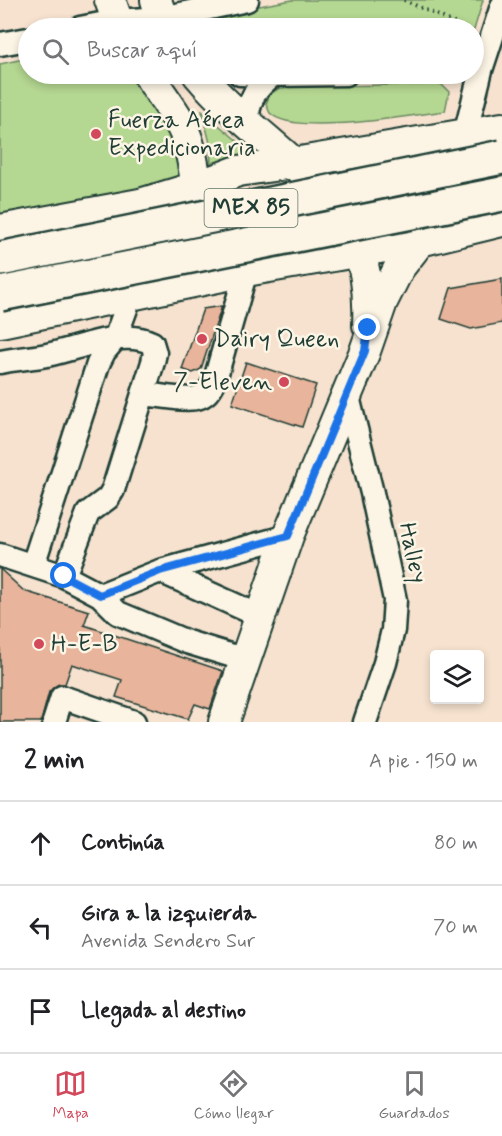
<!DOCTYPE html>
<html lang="es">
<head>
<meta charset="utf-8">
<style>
	body { margin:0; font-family:Mynerve,sans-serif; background:#f6f6f6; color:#202124 }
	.controls { position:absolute; right:18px; bottom:18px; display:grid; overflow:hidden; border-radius:6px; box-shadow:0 3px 9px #0003 }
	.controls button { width:54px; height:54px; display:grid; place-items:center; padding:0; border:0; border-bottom:2px solid #e0e0e0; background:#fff; color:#202124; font:30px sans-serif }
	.stop { position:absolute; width:18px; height:18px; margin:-14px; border:4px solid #1a73e8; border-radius:50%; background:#fff }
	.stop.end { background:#1a73e8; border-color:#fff; box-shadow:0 2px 6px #0008 }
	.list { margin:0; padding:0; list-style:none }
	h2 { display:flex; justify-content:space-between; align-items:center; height:78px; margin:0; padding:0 24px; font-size:26px }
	h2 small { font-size:20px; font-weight:400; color:#757577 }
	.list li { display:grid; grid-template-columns:39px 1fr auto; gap:18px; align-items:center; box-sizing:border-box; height:84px; padding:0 24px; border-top:2px solid #e0e0e0 }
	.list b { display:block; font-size:22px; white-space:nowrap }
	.list p { margin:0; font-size:20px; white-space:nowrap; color:#757577 }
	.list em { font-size:20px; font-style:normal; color:#757577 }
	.icon { flex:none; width:33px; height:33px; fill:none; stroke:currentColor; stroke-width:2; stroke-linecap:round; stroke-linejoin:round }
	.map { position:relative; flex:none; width:502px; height:722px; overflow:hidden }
	.search { position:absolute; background:#fff; box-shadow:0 3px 9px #0003; left:18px; right:18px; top:18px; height:66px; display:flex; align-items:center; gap:15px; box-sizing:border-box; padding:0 21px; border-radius:33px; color:#757577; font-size:22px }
	.sheet { height:330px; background:#fff }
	nav { display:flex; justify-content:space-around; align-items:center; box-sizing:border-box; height:84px; border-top:2px solid #e0e0e0; background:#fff; font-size:16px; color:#757577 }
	nav a { display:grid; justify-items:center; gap:3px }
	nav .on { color:#d1495b }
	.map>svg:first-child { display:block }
</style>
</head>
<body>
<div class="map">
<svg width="502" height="722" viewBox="0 0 502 722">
	<rect width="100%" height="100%" fill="#f6e2cf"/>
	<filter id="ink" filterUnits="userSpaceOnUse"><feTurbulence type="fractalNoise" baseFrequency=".0167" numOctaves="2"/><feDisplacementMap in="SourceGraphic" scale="12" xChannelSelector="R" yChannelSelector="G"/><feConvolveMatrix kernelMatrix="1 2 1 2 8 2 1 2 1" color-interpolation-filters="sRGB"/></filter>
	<g filter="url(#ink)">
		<path fill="#b4d791" stroke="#6a8a62" stroke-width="1.5" d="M292 0H483L474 30 193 28 200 17Z
			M28 58V74H142L184 140 182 172 173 184 0 224V64Z
			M441 84 449 92 445 111C412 115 292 137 270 113 268 110 268 107 266 104L270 94 281 87Z
			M202 111 240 143 248 154 211 166 210 143Z"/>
		<path fill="#e8b49b" stroke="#1f3d34" stroke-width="1.5" d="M502 279V323L471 329 441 319 451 288Z
			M222 306 201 369 193 373 182 369 203 309Z
			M246 362 316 385 302 427 232 404Z
			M0 569 24 591 89 611 84 625 223 671 210 709 195 704 188 719 116 697 122 680 72 664 65 684H59L54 687 49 692 41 722H0Z"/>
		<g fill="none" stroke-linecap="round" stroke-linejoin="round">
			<g stroke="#1f3d34" stroke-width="27">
				<path id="minor" d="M80 28 116 21 162 18 247 0
					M0 44 28 39
					M240 74 273 75 346 74
					M247 123C248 101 255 88 273 75
					M465 135 481 70 502 6
					M0 362C15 359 31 358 47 355 77 349 124 328 152 343L155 353 153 362 113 490 108 498 88 513 64 576
					M347 393 372 493 395 600 393 630 385 663 365 722
					M143 394C158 395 187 402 200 397 208 394 212 386 215 380L246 271
					M0 555 64 576 100 595 118 613 187 642 246 660
					M33 565 98 364 104 352 115 339 131 295
					M160 571 262 617
					M100 595 160 571 288 536
					M54 722 62 697 134 722"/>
			</g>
			<g stroke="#1f3d34" stroke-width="34">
				<path id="major" d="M110 0 120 28
					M156 0 162 18 169 28
					M148 74C160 94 178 114 186 136 199 169 196 230 217 256 221 260 227 264 232 267
					M198 74C229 111 267 138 302 171 315 182 328 193 338 207 362 241 370 284 368 325
					M0 230 140 204 196 187 238 171 294 163 502 128
					M0 322 246 271 420 241 502 221
					M224 722 288 536 365 351 382 302 399 268 420 241"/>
			</g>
			<path stroke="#1f3d34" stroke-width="4" stroke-dasharray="1.5 4.5" stroke-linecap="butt" d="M404 0 465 28"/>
			<use href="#minor" stroke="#fcf5e5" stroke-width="22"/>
			<use href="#major" stroke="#fcf5e5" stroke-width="30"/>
			<g stroke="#1f3d34" stroke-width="38" stroke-linecap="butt">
				<path id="highway-bridge" d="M0 259 502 157
					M0 294 502 194"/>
			</g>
			<use href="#highway-bridge" stroke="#fcf5e5" stroke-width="33"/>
		</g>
	</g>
	<g fill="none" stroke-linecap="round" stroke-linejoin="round" filter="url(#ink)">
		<path stroke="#1a73e8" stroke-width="8" d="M64 576 100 595 160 571 288 536 365 351 368 328"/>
	</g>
	<g fill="#d1495b" stroke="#fcf5e5" stroke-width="2">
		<circle cx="96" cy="134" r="6"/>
		<circle cx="202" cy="339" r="6"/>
		<circle cx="284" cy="382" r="6"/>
		<circle cx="39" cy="644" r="6"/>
	</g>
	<g text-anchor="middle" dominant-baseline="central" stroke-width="5" stroke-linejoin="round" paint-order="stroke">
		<rect fill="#fcf5e5" stroke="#617469" stroke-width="1.5" x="204.5" y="189" width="93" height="38" rx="4.5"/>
		<g font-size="22" font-weight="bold" fill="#1f3d34">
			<text x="251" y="208">MEX 85</text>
		</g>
		<g font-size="24" fill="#1f3d34" stroke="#fcf5e5" text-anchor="start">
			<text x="108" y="120">Fuerza Aérea<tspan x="108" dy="28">Expedicionaria</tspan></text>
			<text x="214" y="339">Dairy Queen</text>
			<text x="272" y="382" text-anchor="end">7-Eleven</text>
			<text x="51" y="644">H-E-B</text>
		</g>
		<g font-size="24" fill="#1f3d34" stroke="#fcf5e5">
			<text transform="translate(412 553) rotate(78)">Halley</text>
		</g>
	</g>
</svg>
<div class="controls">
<button><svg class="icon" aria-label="layers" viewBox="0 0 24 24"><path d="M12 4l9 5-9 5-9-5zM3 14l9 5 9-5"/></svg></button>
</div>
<div class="stop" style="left:64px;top:576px"></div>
<div class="stop end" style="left:368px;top:328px"></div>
<div class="search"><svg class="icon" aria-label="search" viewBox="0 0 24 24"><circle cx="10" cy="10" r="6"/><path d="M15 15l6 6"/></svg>Buscar aquí</div>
</div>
<section class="sheet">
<h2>2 min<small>A pie · 150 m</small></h2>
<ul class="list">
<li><svg class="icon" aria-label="ahead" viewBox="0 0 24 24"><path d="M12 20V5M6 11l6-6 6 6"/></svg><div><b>Continúa</b></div><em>80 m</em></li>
<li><svg class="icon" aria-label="left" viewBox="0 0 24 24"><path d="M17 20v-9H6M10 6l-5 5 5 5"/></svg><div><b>Gira a la izquierda</b><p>Avenida Sendero Sur</p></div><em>70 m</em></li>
<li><svg class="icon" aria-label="arrive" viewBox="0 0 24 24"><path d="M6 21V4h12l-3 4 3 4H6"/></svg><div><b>Llegada al destino</b></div></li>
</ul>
</section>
<nav>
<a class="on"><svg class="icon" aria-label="map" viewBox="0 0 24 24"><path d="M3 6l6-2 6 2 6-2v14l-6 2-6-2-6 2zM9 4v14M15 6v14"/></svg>Mapa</a>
<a><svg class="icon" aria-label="directions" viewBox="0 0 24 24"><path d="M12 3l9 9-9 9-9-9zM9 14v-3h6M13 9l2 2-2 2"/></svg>Cómo llegar</a>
<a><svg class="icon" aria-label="saved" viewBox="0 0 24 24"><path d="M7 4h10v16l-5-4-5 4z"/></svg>Guardados</a>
</nav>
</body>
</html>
